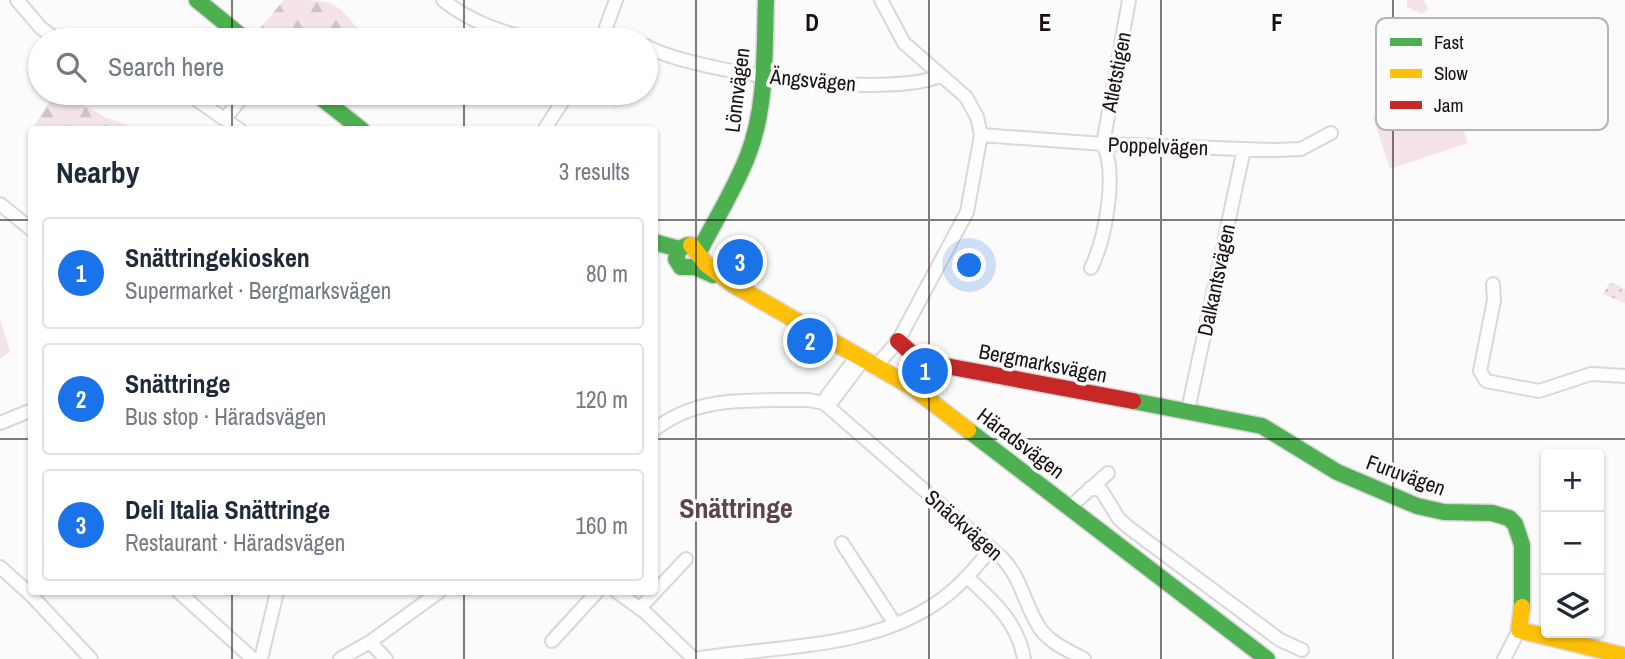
<!DOCTYPE html>
<html lang="en">
<head>
<meta charset="utf-8">
<style>
	body { margin:0; font-family:"Archivo Narrow",sans-serif; background:#f2f2f3; color:#1f2937 }
	.controls { position:absolute; right:21px; bottom:21px; display:grid; overflow:hidden; border-radius:7px; box-shadow:0 2px 5px #0004 }
	.controls button { width:63px; height:63px; display:grid; place-items:center; padding:0; border:0; border-bottom:2px solid #e0e1e3; background:#fff; color:#1f2937; font:35px sans-serif }
	.you { position:absolute; left:970px; top:266px; width:24px; height:24px; margin:-18px; border:5px solid #fff; border-radius:50%; background:#1a73e8; box-shadow:0 0 0 10px #1a73e833 }
	.badge { display:grid; place-items:center; width:46px; height:46px; border-radius:50%; background:#1a73e8; color:#fff; font-size:23px; font-weight:700 }
	.pin { position:absolute; translate:-50% -50%; border:4px solid #fff; box-shadow:0 2px 7px #0006 }
	.list { margin:0; padding:0; list-style:none }
	h2 { display:flex; justify-content:space-between; align-items:center; height:91px; margin:0; padding:0 28px; font-size:30px }
	h2 small { font-size:23px; font-weight:400; color:#747a83 }
	.list li { display:grid; grid-template-columns:46px 1fr auto; gap:21px; align-items:center; box-sizing:border-box; height:112px; margin:0 14px 14px; padding:0 14px; border:2px solid #e0e1e3; border-radius:7px }
	.list b { display:block; font-size:26px; white-space:nowrap }
	.list p { margin:0; font-size:23px; white-space:nowrap; color:#747a83 }
	.list em { font-size:23px; font-style:normal; color:#747a83 }
	.icon { flex:none; width:38px; height:38px; fill:none; stroke:currentColor; stroke-width:2; stroke-linecap:round; stroke-linejoin:round }
	.map { position:relative; flex:none; width:1625px; height:659px; overflow:hidden }
	.search { position:absolute; background:#fff; box-shadow:0 2px 5px #0004; left:28px; top:28px; width:630px; height:77px; display:flex; align-items:center; gap:18px; box-sizing:border-box; padding:0 24px; border-radius:38px; color:#747a83; font-size:26px }
	.panel { position:absolute; background:#fff; box-shadow:0 2px 5px #0004; left:28px; top:126px; width:630px; height:469px; border-radius:7px }
	.map>svg:first-child { display:block }
</style>
</head>
<body>
<div class="map">
<svg width="1625" height="659" viewBox="0 0 1625 659">
	<defs>
		<pattern id="grass-tufts" width="24" height="20" patternUnits="userSpaceOnUse" patternTransform="scale(1.75)"><rect width="24" height="20" fill="#f4e3e8"/><path d="M3 7l-1-3M5 7V3M7 7l1-3M15 17l-1-3M17 17v-4M19 17l1-3" fill="none" stroke="#d1c2c6"/></pattern>
		<pattern id="forest-firs" width="22" height="20" patternUnits="userSpaceOnUse" patternTransform="scale(1.75)"><rect width="22" height="20" fill="#f4e3e8"/><path d="M5 1l3.5 6h-7zM16 11l3.5 6h-7z" fill="#d1c2c6"/></pattern>
		<pattern id="park-dots" width="8" height="8" patternUnits="userSpaceOnUse" patternTransform="scale(1.75)"><rect width="8" height="8" fill="#f4e3e8"/><path d="M2 2h.1M6 6h.1" fill="none" stroke="#d1c2c6" stroke-width="1.8" stroke-linecap="round"/></pattern>
	</defs>
	<rect width="100%" height="100%" fill="#fbfbfb"/>
	<path fill="url(#grass-tufts)" d="M1407 0H1424L1428 9 1422 14 1407 7Z"/>
	<path fill="url(#forest-firs)" d="M284 0C337 0 335 0 367 40H263L255 34Z
		M55 93H62L107 118 140 129H32Z
		M0 319 10 351 0 359Z"/>
	<path fill="url(#park-dots)" d="M612 93H624L628 96 615 107 608 98Z
		M1610 282 1625 289V303L1603 294Z"/>
	<path fill="#f4e3e8" d="M1450 92 1468 143 1390 169 1373 117Z"/>
	<g fill="none" stroke-linecap="round" stroke-linejoin="round">
		<g stroke="#dbd6d8" stroke-width="16">
			<path id="street" d="M17 0 41 28 57 40
				M443 0C469 21 502 33 535 40
				M605 40 604 33 616 0
				M646 46C694 73 892 100 941 75
				M187 93 240 130
				M225 119 245 93
				M544 130 568 93
				M981 135 1103 144 1275 150 1301 149 1331 133
				M0 204 32 230
				M1091 268C1105 240 1118 173 1103 144L1129 0
				M1493 284 1494 300 1480 371 1486 381 1539 391 1591 374 1625 376
				M877 365 898 341 967 212 981 135 977 117 966 97 904 43 881 0
				M827 396 858 355
				M824 403 1001 557C1024 580 1024 608 1042 631 1052 644 1070 651 1084 659
				M1188 410 1244 149
				M0 423 32 410
				M654 430C699 394 754 401 809 400L824 403 833 400 864 359
				M1090 488 1101 490 1119 519 1128 527 1280 640 1302 650
				M1070 507 1108 473
				M842 543 895 624
				M0 567 31 595 91 659
				M967 577C993 601 1018 622 1024 659
				M179 592 253 659
				M617 592 646 613 694 659
				M640 608 686 559
				M552 641 597 592
				M370 642 386 659
				M261 659 277 592
				M340 659 370 642 439 592
				M694 659C776 645 871 651 942 599 961 585 976 567 991 549
				M1504 659 1519 630"/>
		</g>
		<g stroke="#dbd6d8" stroke-width="19">
			<path id="fast" d="M197 0 246 40
				M315 93 362 130
				M654 242 679 249 688 245
				M679 249 676 259 681 267H695L713 275
				M699 252C715 220 735 189 748 155 767 106 764 52 766 0
				M1133 401 1262 426 1337 472 1417 506 1444 512 1492 513 1509 518 1515 524 1522 545V607
				M968 430 1267 659"/>
		</g>
		<g stroke="#dbd6d8" stroke-width="19">
			<path id="slow" d="M691 245 706 264 734 285 912 387 968 430
				M1522 607 1519 630 1625 656"/>
		</g>
		<g stroke="#dbd6d8" stroke-width="19">
			<path id="jam" d="M898 341 917 358 946 366 1133 401"/>
		</g>
		<use href="#street" stroke="#fefefe" stroke-width="12"/>
		<use href="#fast" stroke="#4caf50" stroke-width="16"/>
		<use href="#slow" stroke="#ffc107" stroke-width="16"/>
		<use href="#jam" stroke="#c62828" stroke-width="16"/>
	</g>
	<path fill="none" stroke="#1a1013" stroke-width="2" stroke-opacity="0.55" d="M232 0V40M464 0V40M696 0V659M929 0V659M1161 0V659M1393 0V659M232 93V130M464 93V130M0 220H32M654 220H1625M0 439H32M654 439H1625M232 592V659M464 592V659"/>
	<g text-anchor="middle" dominant-baseline="central" stroke-width="7" stroke-linejoin="round" paint-order="stroke">
		<g font-size="21" fill="#1a1013" stroke="#fbfbfb">
			<text transform="translate(1116 72) rotate(-79)">Atletstigen</text>
			<text transform="translate(813 80) rotate(5)">Ängsvägen</text>
			<text transform="translate(737 90) rotate(-83)">Lönnvägen</text>
			<text transform="translate(1158 146) rotate(2)">Poppelvägen</text>
			<text transform="translate(1216 280) rotate(-78)">Dalkantsvägen</text>
			<text transform="translate(1043 363) rotate(11)">Bergmarksvägen</text>
			<text transform="translate(1021 443) rotate(37)">Häradsvägen</text>
			<text transform="translate(1406 475) rotate(20)">Furuvägen</text>
			<text transform="translate(964 525) rotate(41)">Snäckvägen</text>
		</g>
		<g font-size="28" font-weight="bold" fill="#5d444b" stroke="#fbfbfb">
			<text x="736" y="508">Snättringe</text>
		</g>
	</g>
	<rect x="1376" y="18" width="232" height="112" rx="10" fill="#fbfbfb" stroke="#b8b4b5" stroke-width="2"/>
	<rect x="1390" y="38" width="32" height="8" fill="#4caf50"/>
	<rect x="1390" y="69" width="32" height="9" fill="#ffc107"/>
	<rect x="1390" y="101" width="32" height="8" fill="#c62828"/>
	<g font-size="19" fill="#1a1013">
		<text x="1434" y="49">Fast</text>
		<text x="1434" y="80">Slow</text>
		<text x="1434" y="112">Jam</text>
	</g>
	<g font-size="23" text-anchor="middle" font-weight="bold" fill="#1a1013" stroke="#fbfbfb" stroke-width="7" stroke-linejoin="round" paint-order="stroke">
		<text x="812" y="31">D</text>
		<text x="1045" y="31">E</text>
		<text x="1277" y="31">F</text>
	</g>
</svg>
<div class="controls">
<button>+</button>
<button>−</button>
<button><svg class="icon" aria-label="layers" viewBox="0 0 24 24"><path d="M12 4l9 5-9 5-9-5zM3 14l9 5 9-5"/></svg></button>
</div>
<div class="you"></div>
<div class="pin badge" style="left:925px;top:371px">1</div>
<div class="pin badge" style="left:810px;top:341px">2</div>
<div class="pin badge" style="left:740px;top:262px">3</div>
<div class="search"><svg class="icon" aria-label="search" viewBox="0 0 24 24"><circle cx="10" cy="10" r="6"/><path d="M15 15l6 6"/></svg>Search here</div>
<section class="panel">
<h2>Nearby<small>3 results</small></h2>
<ul class="list">
<li><span class="badge">1</span><div><b>Snättringekiosken</b><p>Supermarket · Bergmarksvägen</p></div><em>80 m</em></li>
<li><span class="badge">2</span><div><b>Snättringe</b><p>Bus stop · Häradsvägen</p></div><em>120 m</em></li>
<li><span class="badge">3</span><div><b>Deli Italia Snättringe</b><p>Restaurant · Häradsvägen</p></div><em>160 m</em></li>
</ul>
</section>
</div>
</body>
</html>
